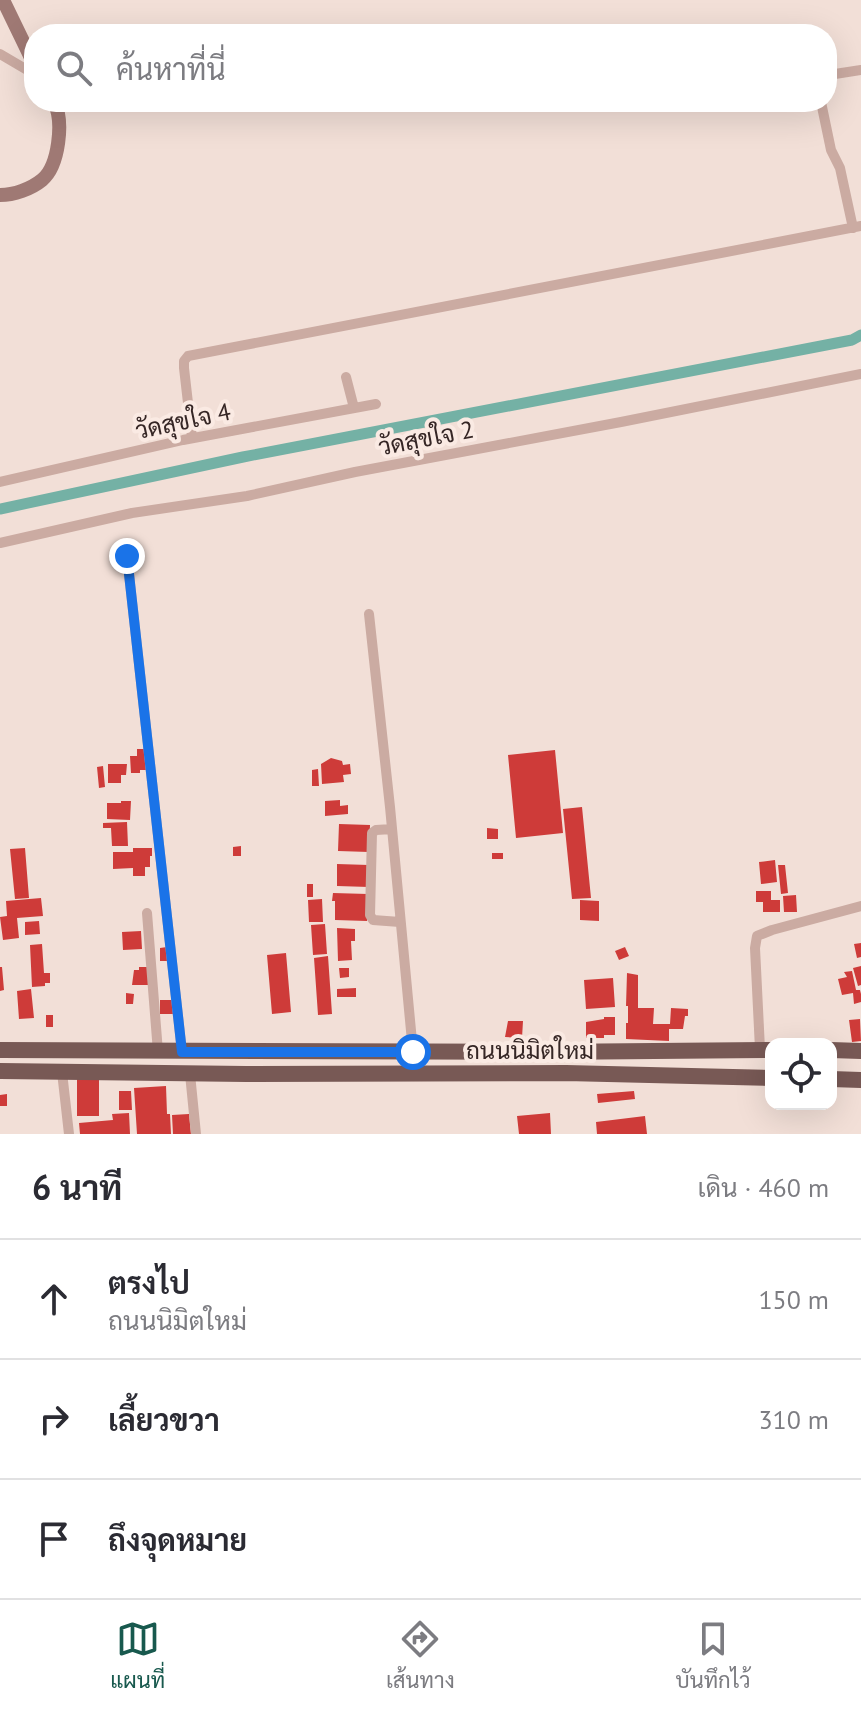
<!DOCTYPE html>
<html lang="th">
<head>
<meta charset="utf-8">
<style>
	body { margin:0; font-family:"PT Sans",Sarabun,sans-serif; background:#f7f7f7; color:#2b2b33 }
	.controls { position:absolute; right:24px; bottom:24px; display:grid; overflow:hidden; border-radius:16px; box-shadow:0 8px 32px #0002 }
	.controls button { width:72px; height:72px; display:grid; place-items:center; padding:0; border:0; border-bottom:2px solid #e1e1e2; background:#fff; color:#2b2b33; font:40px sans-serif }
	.stop { position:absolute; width:24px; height:24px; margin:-18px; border:6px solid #1a73e8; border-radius:50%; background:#fff }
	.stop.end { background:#1a73e8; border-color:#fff; box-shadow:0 2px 8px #0008 }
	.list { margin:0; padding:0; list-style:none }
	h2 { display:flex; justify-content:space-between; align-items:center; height:104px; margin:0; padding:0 32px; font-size:34px }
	h2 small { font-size:26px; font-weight:400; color:#7c7c81 }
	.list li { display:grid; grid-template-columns:52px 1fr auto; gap:24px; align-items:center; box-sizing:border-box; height:120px; padding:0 32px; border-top:2px solid #e1e1e2 }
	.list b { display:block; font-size:30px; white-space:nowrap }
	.list p { margin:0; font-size:26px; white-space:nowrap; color:#7c7c81 }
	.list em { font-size:26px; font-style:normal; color:#7c7c81 }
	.icon { flex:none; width:44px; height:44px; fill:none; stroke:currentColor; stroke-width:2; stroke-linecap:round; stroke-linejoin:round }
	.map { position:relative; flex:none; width:861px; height:1134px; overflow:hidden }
	.search { position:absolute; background:#fff; box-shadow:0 8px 32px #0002; left:24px; right:24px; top:24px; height:88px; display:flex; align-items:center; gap:20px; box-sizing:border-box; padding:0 28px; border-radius:32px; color:#7c7c81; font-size:30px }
	.sheet { height:464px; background:#fff }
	nav { display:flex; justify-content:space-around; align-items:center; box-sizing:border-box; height:112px; border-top:2px solid #e1e1e2; background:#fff; font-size:22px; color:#7c7c81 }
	nav a { display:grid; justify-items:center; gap:4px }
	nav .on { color:#18594e }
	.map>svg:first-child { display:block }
</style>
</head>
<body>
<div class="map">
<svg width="861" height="1134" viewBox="0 0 861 1134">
	<rect width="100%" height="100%" fill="#f2dfd7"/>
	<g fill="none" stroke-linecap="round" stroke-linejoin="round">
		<path stroke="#74b1a5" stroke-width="11" d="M0 509 243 457 852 340 861 335"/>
	</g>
	<path fill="#ce3b39" d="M137 749H145L146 770H140V773H131L130 756H137Z
		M555 750 563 833 516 838 508 755Z
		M331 758 342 761 343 765 350 764 351 774 343 775 344 782 322 784 321 764Z
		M108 764H127L126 775H121V783H108Z
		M103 766 105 787 99 788 97 767Z
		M318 769 319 786H312V770Z
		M340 800V806L348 805V814L325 816V801Z
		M121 801H131L130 820 107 819V803H121Z
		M582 807 591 898 572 899 563 809Z
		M127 822 128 846H112L111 828H103V823Z
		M339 824 370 825 369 852 338 851Z
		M487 828 498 829V839H487Z
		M241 846V856H233V847Z
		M25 848 29 898 15 899 10 849Z
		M133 848H152V856H150V867H145V876H133V868L113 869V852H133Z
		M492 853H503V859H492Z
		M775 860 777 882 761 884 759 862Z
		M337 864 369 865V887L337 886Z
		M778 865H785L788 893 781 894Z
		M307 884H313V897H307Z
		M756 891H771V900H780V912H763V902H756Z
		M333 893 368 894 367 921 335 920V901H332Z
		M796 895 797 912H784L783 896Z
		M41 898 43 916 17 918 19 938 3 940 0 917 7 916 6 901Z
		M322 899 323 922H309L308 900Z
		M580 900 599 901V921L580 920Z
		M39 921 40 934 25 935V922Z
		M325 924 327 954 313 955 311 925Z
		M337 928 355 929V941H351L352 960 338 961Z
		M141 931 142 949 123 950 122 932Z
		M861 943V957L857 958 854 944Z
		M42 944 44 973H50V983H45V986L32 987 30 945Z
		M167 947 168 961H160V948Z
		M625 947 629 956 619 960 615 951Z
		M286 953 291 1012 272 1014 267 955Z
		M328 956 332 1014 318 1015 314 958Z
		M861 966V985L858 986 853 968Z
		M0 967H2L4 990 0 991Z
		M139 967H151V985H132L134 970H139Z
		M339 968H349V977L340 978Z
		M852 971 856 990H860L861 994V1002L854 1004 853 993 842 995 838 979 847 977 844 972Z
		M627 973 638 975V1008H654L653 1024H670L671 1008 688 1009V1016H685L683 1029H669V1041L626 1039V1023H628V1006H626Z
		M613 978 615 1007 586 1009 584 980Z
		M356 988V997H337V989Z
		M31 989 34 1018 19 1019 17 991Z
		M126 993 134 994 133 1004H126Z
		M160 1000H173V1014H160Z
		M46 1015H53V1027H46Z
		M604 1017H615V1035H604V1038H586V1022L604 1019Z
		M860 1019 861 1041 852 1042 849 1020Z
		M508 1021H523L522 1038 505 1037Z
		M77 1076H99V1116H77Z
		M166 1086 167 1114H170L171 1134H137L134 1088Z
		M119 1091H131L132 1110H119Z
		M634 1091 635 1099 598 1103 597 1094Z
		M7 1094V1106H0V1095Z
		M129 1113 130 1134H80L79 1123 113 1120 112 1114Z
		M550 1113 551 1134H519L517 1116Z
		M189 1114 191 1134H173L172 1115Z
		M645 1116 647 1134H597L596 1122Z"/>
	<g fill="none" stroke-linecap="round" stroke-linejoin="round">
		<path stroke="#cbaba2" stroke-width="10" d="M0 54 34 74
			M827 78 835 74 861 70
			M821 102 831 150 840 168 853 228
			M346 377 354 408
			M192 438 184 368V361L188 356 861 226
			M0 482 183 440 376 404
			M0 543 132 513 247 496 355 472 621 422 861 374
			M127 556 182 1052
			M369 614 390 807 413 1052
			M392 829 376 830 372 833 370 915 373 920 400 922
			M147 913 158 1052
			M760 1049 755 948 757 936 772 930 861 906
			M62 1072 69 1134
			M190 1074 196 1134"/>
		<path stroke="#9f7974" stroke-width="14" d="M3 0 34 64
			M0 195C14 195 31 189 42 180 59 166 64 121 54 102"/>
		<path stroke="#785955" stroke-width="16" d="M0 1050 545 1052 771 1050
			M831 1050 861 1051
			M0 1071 246 1074 566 1073 771 1078
			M831 1079 861 1080"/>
	</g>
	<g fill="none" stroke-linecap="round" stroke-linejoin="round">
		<path stroke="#1a73e8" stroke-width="10" d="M127 556 182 1052H413"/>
	</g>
	<g text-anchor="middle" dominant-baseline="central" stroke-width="8" stroke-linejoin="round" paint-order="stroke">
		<g font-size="24" fill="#352625" stroke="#faeae3">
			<text transform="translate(183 421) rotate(-12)">วัดสุขใจ 4</text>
			<text transform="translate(426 438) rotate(-11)">วัดสุขใจ 2</text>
			<text x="530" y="1050">ถนนนิมิตใหม่</text>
		</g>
	</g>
</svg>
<div class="controls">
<button><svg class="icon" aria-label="locate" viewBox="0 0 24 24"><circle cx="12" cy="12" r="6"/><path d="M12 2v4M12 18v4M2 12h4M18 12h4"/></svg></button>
</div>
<div class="stop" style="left:413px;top:1052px"></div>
<div class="stop end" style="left:127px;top:556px"></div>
<div class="search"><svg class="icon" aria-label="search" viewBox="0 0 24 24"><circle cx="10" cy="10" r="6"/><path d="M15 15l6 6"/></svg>ค้นหาที่นี่</div>
</div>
<section class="sheet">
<h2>6 นาที<small>เดิน · 460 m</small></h2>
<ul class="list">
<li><svg class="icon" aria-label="ahead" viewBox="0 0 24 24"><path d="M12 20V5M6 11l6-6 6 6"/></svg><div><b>ตรงไป</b><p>ถนนนิมิตใหม่</p></div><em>150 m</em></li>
<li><svg class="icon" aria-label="right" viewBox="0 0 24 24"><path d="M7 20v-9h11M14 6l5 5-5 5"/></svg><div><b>เลี้ยวขวา</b></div><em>310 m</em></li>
<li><svg class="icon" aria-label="arrive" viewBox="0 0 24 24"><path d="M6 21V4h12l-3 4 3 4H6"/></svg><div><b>ถึงจุดหมาย</b></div></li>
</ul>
</section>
<nav>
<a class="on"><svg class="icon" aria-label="map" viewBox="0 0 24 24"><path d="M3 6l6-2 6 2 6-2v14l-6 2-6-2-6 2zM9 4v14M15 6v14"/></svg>แผนที่</a>
<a><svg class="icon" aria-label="directions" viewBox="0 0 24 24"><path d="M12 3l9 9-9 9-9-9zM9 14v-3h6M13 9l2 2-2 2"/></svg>เส้นทาง</a>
<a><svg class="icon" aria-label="saved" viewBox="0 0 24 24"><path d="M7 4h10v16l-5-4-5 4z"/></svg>บันทึกไว้</a>
</nav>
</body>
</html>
